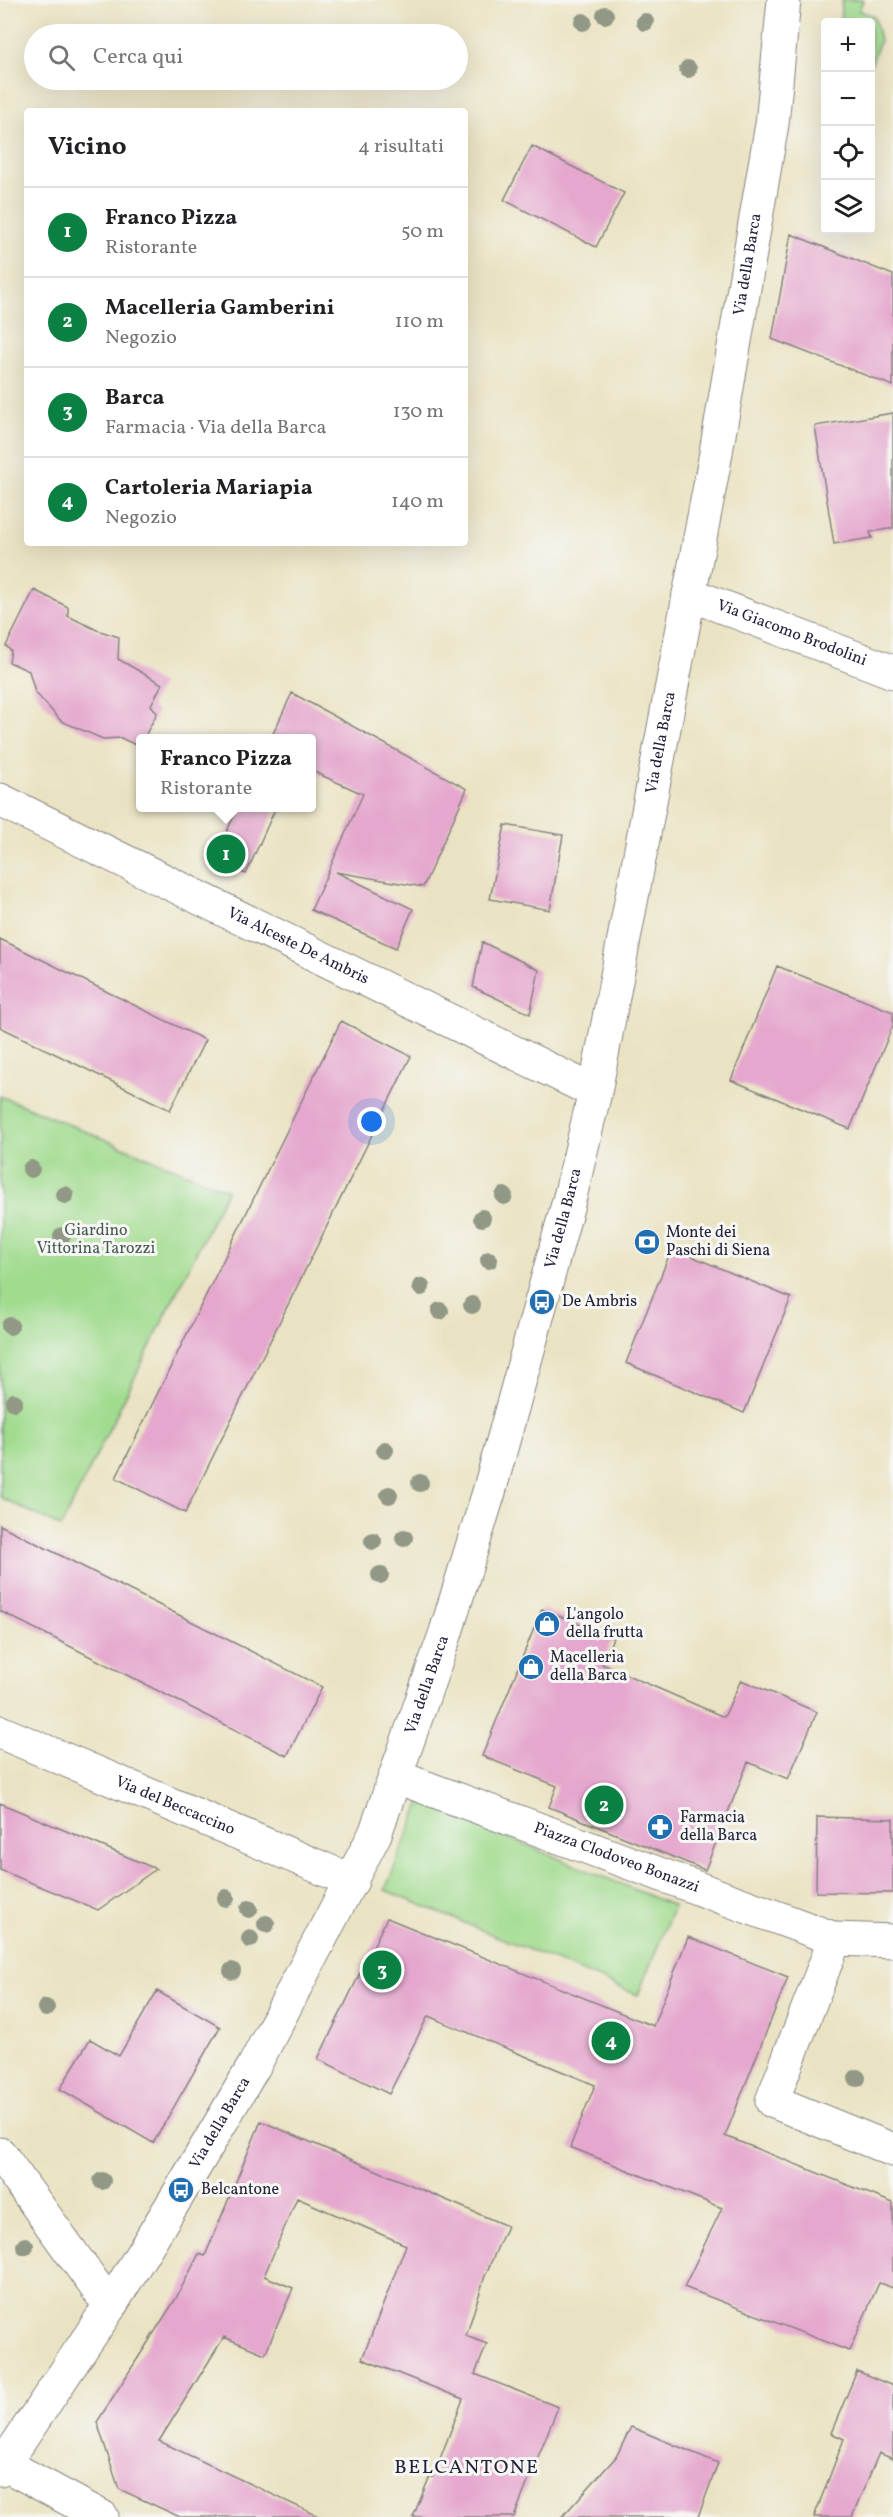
<!DOCTYPE html>
<html lang="it">
<head>
<meta charset="utf-8">
<style>
	body { margin:0; font-family:Vollkorn,serif; background:#f2f2f2; color:#202124 }
	.controls { position:absolute; right:18px; top:18px; display:grid; overflow:hidden; border-radius:6px; box-shadow:0 6px 24px #0002 }
	.controls button { width:54px; height:54px; display:grid; place-items:center; padding:0; border:0; border-bottom:2px solid #e0e0e0; background:#fff; color:#202124; font:30px sans-serif }
	.you { position:absolute; left:372px; top:1122px; width:21px; height:21px; margin:-15px; border:4px solid #fff; border-radius:50%; background:#1a73e8; box-shadow:0 0 0 9px #1a73e833 }
	.badge { display:grid; place-items:center; width:39px; height:39px; border-radius:50%; background:#0b8043; color:#fff; font-size:20px; font-weight:700 }
	.pin { position:absolute; translate:-50% -50%; border:3px solid #fff; box-shadow:0 2px 6px #0006 }
	.popup { position:absolute; left:136px; top:734px; width:180px; height:78px; box-sizing:border-box; display:grid; place-content:center; border-radius:6px; background:#fff; filter:drop-shadow(0 2px 4px #0005); font-size:20px; white-space:nowrap; color:#757577 }
	.popup b { font-size:22px; color:#202124 }
	.popup::after { content:''; position:absolute; left:50%; top:100%; margin-left:-12px; border:12px solid transparent; border-top-color:#fff }
	.list { margin:0; padding:0; list-style:none }
	h2 { display:flex; justify-content:space-between; align-items:center; height:78px; margin:0; padding:0 24px; font-size:26px }
	h2 small { font-size:20px; font-weight:400; color:#757577 }
	.list li { display:grid; grid-template-columns:39px 1fr auto; gap:18px; align-items:center; box-sizing:border-box; height:90px; padding:0 24px; border-top:2px solid #e0e0e0 }
	.list b { display:block; font-size:22px; white-space:nowrap }
	.list p { margin:0; font-size:20px; white-space:nowrap; color:#757577 }
	.list em { font-size:20px; font-style:normal; color:#757577 }
	.icon { flex:none; width:33px; height:33px; fill:none; stroke:currentColor; stroke-width:2; stroke-linecap:round; stroke-linejoin:round }
	.map { position:relative; flex:none; width:893px; height:2517px; overflow:hidden }
	.search { position:absolute; background:#fff; box-shadow:0 6px 24px #0002; left:24px; top:24px; width:444px; height:66px; display:flex; align-items:center; gap:15px; box-sizing:border-box; padding:0 21px; border-radius:33px; color:#757577; font-size:22px }
	.panel { position:absolute; background:#fff; box-shadow:0 6px 24px #0002; left:24px; top:108px; width:444px; height:438px; border-radius:6px }
	.map>svg:first-child { display:block }
</style>
</head>
<body>
<div class="map">
<svg width="893" height="2517" viewBox="0 0 893 2517">
	<rect width="100%" height="100%" fill="#f6f6f2"/>
	<filter id="ink" filterUnits="userSpaceOnUse"><feTurbulence type="fractalNoise" baseFrequency=".0167" numOctaves="2"/><feDisplacementMap in="SourceGraphic" scale="12" xChannelSelector="R" yChannelSelector="G"/><feConvolveMatrix kernelMatrix="1 2 1 2 8 2 1 2 1" color-interpolation-filters="sRGB"/></filter>
	<filter id="wash" filterUnits="userSpaceOnUse"><feTurbulence type="fractalNoise" baseFrequency=".008" numOctaves="4" result="noise"/><feDisplacementMap in="SourceGraphic" scale="24" xChannelSelector="R" yChannelSelector="G"/><feGaussianBlur stdDeviation="1.35" result="paint"/><feColorMatrix in="noise" values="0 0 0 0 0 0 0 0 0 0 0 0 0 0 0 0 0 1.4 0 .05"/><feComposite in="paint" operator="in"/></filter>
	<g filter="url(#wash)">
		<rect width="100%" height="100%" fill="#eae3c3"/>
		<path fill="#a0db8e" stroke="#617e64" stroke-width="1.5" d="M842 0H863L859 11 874 16 880 40 871 65 870 22H840Z
			M0 1096 227 1190 61 1527 0 1497Z
			M421 1802 674 1906 638 1995 385 1890Z"/>
		<g id="blocks">
			<path fill="#e5a7ce" d="M532 146 624 193 596 247 504 200Z
				M791 234 893 275V386L772 339Z
				M893 413V528L870 532 872 538 834 544 815 426Z
				M34 590 68 607V616L97 630 119 637 118 659 162 684 151 705 157 713 144 738H141L140 747 121 738 103 739 61 721 35 692 29 671 9 662 11 651 6 646Z
				M292 693 467 789 423 887 336 872 413 909 396 948 311 910 363 794 312 771V738H271Z
				M238 807H276L246 874 214 860Z
				M505 825 563 835 550 910 490 899Z
				M0 939 205 1040 170 1110 0 1027Z
				M482 942 539 970 530 1014 473 987Z
				M777 966 893 1012V1025L850 1129 731 1080Z
				M341 1021 411 1056 185 1513 116 1478Z
				M672 1248 791 1298 744 1413 626 1363Z
				M0 1525 322 1687 287 1756 0 1611Z
				M542 1609 613 1638 602 1664 724 1717 741 1680 817 1712 788 1779 748 1762 705 1870 549 1807 557 1786 482 1756Z
				M0 1803 156 1869 98 1910 0 1870Z
				M817 1817 893 1819V1893L816 1892Z
				M387 1918 653 2026 688 1937 788 1977 725 2136 893 2203V2288L879 2283 849 2351 684 2287 722 2208 570 2147 595 2085 428 2016 389 2094 318 2059Z
				M157 1991 220 2027 153 2143 60 2089 90 2039 119 2056Z
				M261 2121 507 2226 485 2276 466 2336 487 2344 475 2374 558 2407 514 2517H413L430 2476 433 2477 463 2399 362 2359 406 2245 297 2198 264 2276 293 2288 265 2354 224 2337 159 2441 320 2517H180L119 2489 97 2422 175 2300 199 2254 205 2256Z
				M857 2371 893 2386V2459L879 2453 852 2517H814L844 2439 831 2433Z
				M631 2427 718 2463 698 2517H562L616 2457Z"/>
		</g>
	</g>
	<g filter="url(#ink)">
		<use href="#blocks" fill-opacity="0" stroke="#86827f" stroke-width="1.5"/>
		<g fill="none" stroke-linecap="round" stroke-linejoin="round">
			<g stroke="#86827f" stroke-width="35">
				<g id="street">
					<path id="s1" d="M689 594 893 672"/>
					<path id="s2" d="M0 800 595 1092"/>
					<path id="s3" d="M0 1732 352 1881"/>
					<path id="s4" d="M397 1777 835 1939 893 1941"/>
					<path d="M835 1939 772 2101 893 2150"/>
					<path d="M0 2154 110 2306"/>
				</g>
			</g>
			<g stroke="#86827f" stroke-width="35">
				<g id="secondary">
					<path d="M4 2464 102 2517"/>
					<path id="s5" d="M0 2470 110 2306 181 2190 254 2066 375 1834 446 1632 489 1492 571 1193 595 1092 714 464 772 124 784 0"/>
				</g>
			</g>
			<use href="#street" stroke="#fff" stroke-width="33"/>
			<use href="#secondary" stroke="#fff" stroke-width="33"/>
		</g>
		<g fill="#919886">
			<circle cx="605" cy="15" r="9"/>
			<circle cx="583" cy="22" r="9"/>
			<circle cx="645" cy="22" r="9"/>
			<circle cx="688" cy="69" r="9"/>
			<circle cx="31" cy="1169" r="9"/>
			<circle cx="65" cy="1195" r="9"/>
			<circle cx="504" cy="1196" r="9"/>
			<circle cx="482" cy="1218" r="9"/>
			<circle cx="62" cy="1236" r="9"/>
			<circle cx="489" cy="1260" r="9"/>
			<circle cx="421" cy="1287" r="9"/>
			<circle cx="472" cy="1305" r="9"/>
			<circle cx="440" cy="1311" r="9"/>
			<circle cx="10" cy="1326" r="9"/>
			<circle cx="14" cy="1402" r="9"/>
			<circle cx="385" cy="1450" r="9"/>
			<circle cx="420" cy="1483" r="9"/>
			<circle cx="389" cy="1495" r="9"/>
			<circle cx="404" cy="1538" r="9"/>
			<circle cx="373" cy="1541" r="9"/>
			<circle cx="380" cy="1575" r="9"/>
			<circle cx="226" cy="1898" r="9"/>
			<circle cx="249" cy="1909" r="9"/>
			<circle cx="266" cy="1924" r="9"/>
			<circle cx="250" cy="1939" r="9"/>
			<circle cx="232" cy="1971" r="9"/>
			<circle cx="46" cy="2008" r="9"/>
			<circle cx="857" cy="2078" r="9"/>
			<circle cx="102" cy="2181" r="9"/>
			<circle cx="25" cy="2246" r="9"/>
		</g>
	</g>
	<defs>
		<g id="bank-disc" transform="scale(1.35)"><circle r="9.5" fill="#1f6fb2" stroke="#f6f6f2"/><path d="M-6-4H6V4H-6ZM0-2.3a2.3 2.3 0 1 0 0 4.6a2.3 2.3 0 1 0 0-4.6Z" fill="#fff"/></g>
		<g id="bus-disc" transform="scale(1.35)"><circle r="9.5" fill="#1f6fb2" stroke="#f6f6f2"/><path d="M-5-6H5V4H4V6H2V4H-2V6H-4V4H-5ZM-3.5-4V0h7V-4ZM-3.5 1.2v1.5H-2V1.2ZM2 1.2v1.5H3.5V1.2Z" fill="#fff"/></g>
		<g id="shop-disc" transform="scale(1.35)"><circle r="9.5" fill="#1f6fb2" stroke="#f6f6f2"/><path d="M-5-2.5h2.3a2.7 3.5 0 0 1 5.4 0H5L5.5 6h-11ZM-1.5-2.5h3a1.5 2.3 0 0 0-3 0Z" fill="#fff"/></g>
		<g id="pharmacy-disc" transform="scale(1.35)"><circle r="9.5" fill="#1f6fb2" stroke="#f6f6f2"/><path d="M-2-6h4v4h4v4h-4v4h-4v-4h-4v-4h4Z" fill="#fff"/></g>
	</defs>
	<g fill-rule="evenodd">
		<use href="#bank-disc" x="647" y="1242"/>
		<use href="#bus-disc" x="542" y="1302"/>
		<use href="#shop-disc" x="547" y="1624"/>
		<use href="#shop-disc" x="531" y="1667"/>
		<use href="#pharmacy-disc" x="660" y="1827"/>
		<use href="#bus-disc" x="181" y="2190"/>
	</g>
	<g text-anchor="middle" dominant-baseline="central" stroke-width="6" stroke-linejoin="round" paint-order="stroke">
		<g font-size="16" fill="#22223b" stroke="#f6f6f2">
			<text stroke="none"><textPath href="#s5" startOffset="2355">Via della Barca</textPath></text>
			<text stroke="none"><textPath href="#s1" startOffset="110">Via Giacomo Brodolini</textPath></text>
			<text stroke="none"><textPath href="#s5" startOffset="1869">Via della Barca</textPath></text>
			<text stroke="none"><textPath href="#s2" startOffset="332">Via Alceste De Ambris</textPath></text>
			<text stroke="none"><textPath href="#s5" startOffset="1383">Via della Barca</textPath></text>
			<text stroke="none"><textPath href="#s5" startOffset="897">Via della Barca</textPath></text>
			<text stroke="none"><textPath href="#s3" startOffset="190">Via del Beccaccino</textPath></text>
			<text stroke="none"><textPath href="#s4" startOffset="234">Piazza Clodoveo Bonazzi</textPath></text>
			<text stroke="none"><textPath href="#s5" startOffset="411">Via della Barca</textPath></text>
		</g>
		<g font-size="16" fill="#485a54" stroke="#f6f6f2">
			<text x="96" y="1231">Giardino<tspan x="96" dy="18">Vittorina Tarozzi</tspan></text>
		</g>
		<g font-size="16" fill="#22223b" stroke="#f6f6f2" text-anchor="start">
			<text x="666" y="1233">Monte dei<tspan x="666" dy="18">Paschi di Siena</tspan></text>
			<text x="562" y="1302">De Ambris</text>
			<text x="566" y="1615">L'angolo<tspan x="566" dy="18">della frutta</tspan></text>
			<text x="550" y="1658">Macelleria<tspan x="550" dy="18">della Barca</tspan></text>
			<text x="680" y="1818">Farmacia<tspan x="680" dy="18">della Barca</tspan></text>
			<text x="201" y="2190">Belcantone</text>
		</g>
		<g font-size="20" letter-spacing="1.5" fill="#22223b" stroke="#f6f6f2">
			<text x="467" y="2468">BELCANTONE</text>
		</g>
	</g>
</svg>
<div class="controls">
<button>+</button>
<button>−</button>
<button><svg class="icon" aria-label="locate" viewBox="0 0 24 24"><circle cx="12" cy="12" r="6"/><path d="M12 2v4M12 18v4M2 12h4M18 12h4"/></svg></button>
<button><svg class="icon" aria-label="layers" viewBox="0 0 24 24"><path d="M12 4l9 5-9 5-9-5zM3 14l9 5 9-5"/></svg></button>
</div>
<div class="you"></div>
<div class="pin badge" style="left:226px;top:854px">1</div>
<div class="popup"><b>Franco Pizza</b>Ristorante</div>
<div class="pin badge" style="left:604px;top:1805px">2</div>
<div class="pin badge" style="left:382px;top:1970px">3</div>
<div class="pin badge" style="left:611px;top:2041px">4</div>
<div class="search"><svg class="icon" aria-label="search" viewBox="0 0 24 24"><circle cx="10" cy="10" r="6"/><path d="M15 15l6 6"/></svg>Cerca qui</div>
<section class="panel">
<h2>Vicino<small>4 risultati</small></h2>
<ul class="list">
<li><span class="badge">1</span><div><b>Franco Pizza</b><p>Ristorante</p></div><em>50 m</em></li>
<li><span class="badge">2</span><div><b>Macelleria Gamberini</b><p>Negozio</p></div><em>110 m</em></li>
<li><span class="badge">3</span><div><b>Barca</b><p>Farmacia · Via della Barca</p></div><em>130 m</em></li>
<li><span class="badge">4</span><div><b>Cartoleria Mariapia</b><p>Negozio</p></div><em>140 m</em></li>
</ul>
</section>
</div>
</body>
</html>
